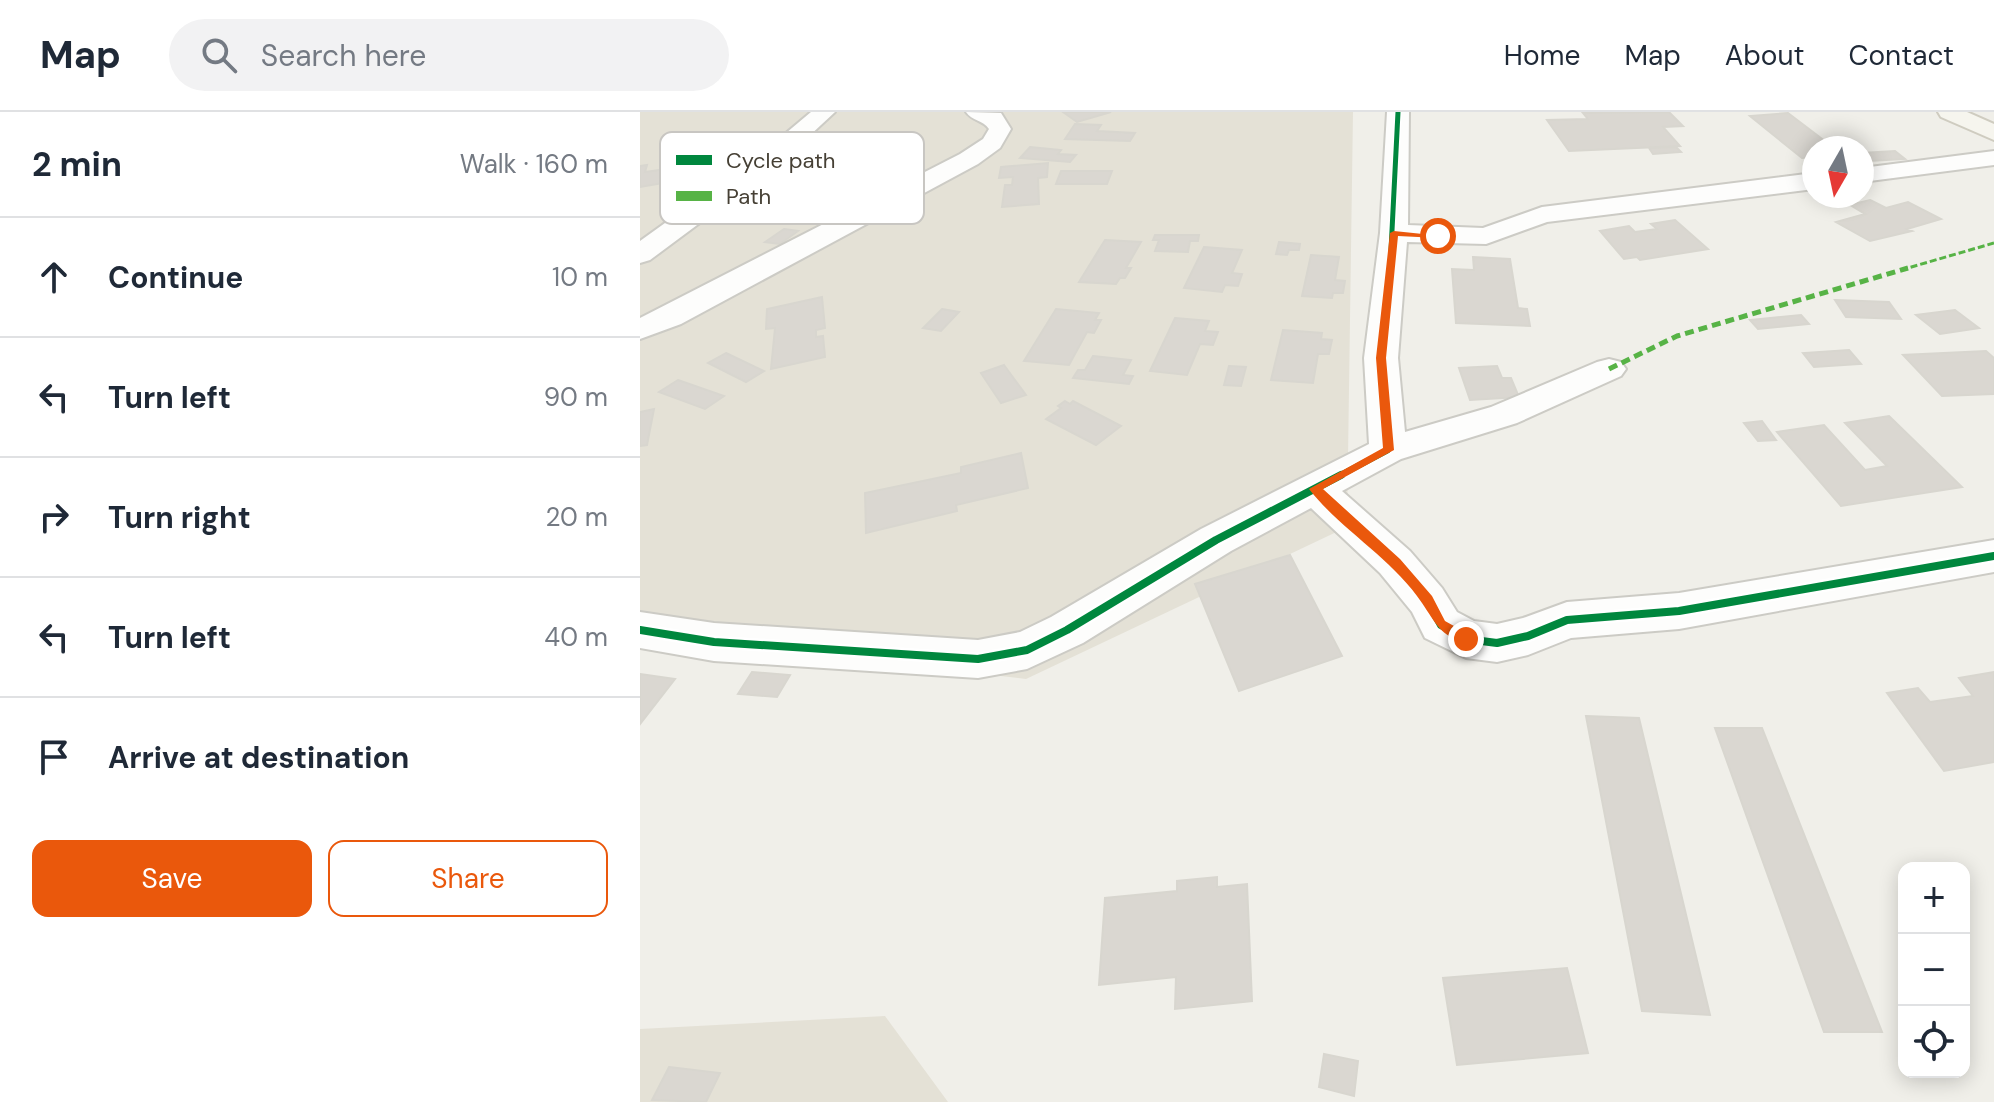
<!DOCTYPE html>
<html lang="en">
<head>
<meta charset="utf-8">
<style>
	body { margin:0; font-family:"DM Sans",sans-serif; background:#f2f2f3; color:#1f2937 }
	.controls { position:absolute; right:24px; bottom:24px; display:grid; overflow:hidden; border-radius:16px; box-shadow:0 4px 20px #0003 }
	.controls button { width:72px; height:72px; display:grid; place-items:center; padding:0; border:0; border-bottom:2px solid #e0e1e3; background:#fff; color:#1f2937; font:40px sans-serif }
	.compass { position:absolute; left:1162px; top:24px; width:72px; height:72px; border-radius:50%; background:#fff; box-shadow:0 4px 20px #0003; rotate:189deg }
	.stop { position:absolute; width:24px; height:24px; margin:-18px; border:6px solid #ea580c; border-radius:50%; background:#fff }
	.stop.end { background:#ea580c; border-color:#fff; box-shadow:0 2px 8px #0008 }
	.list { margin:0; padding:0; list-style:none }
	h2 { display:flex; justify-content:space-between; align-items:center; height:104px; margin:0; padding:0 32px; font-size:34px }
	h2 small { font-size:26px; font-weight:400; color:#747a83 }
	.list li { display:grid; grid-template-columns:52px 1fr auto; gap:24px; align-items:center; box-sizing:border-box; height:120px; padding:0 32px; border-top:2px solid #e0e1e3 }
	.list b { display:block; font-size:30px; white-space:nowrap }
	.list em { font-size:26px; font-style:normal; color:#747a83 }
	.actions { display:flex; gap:16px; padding:24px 32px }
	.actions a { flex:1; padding:18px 0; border:2px solid #ea580c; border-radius:16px; text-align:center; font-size:28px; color:#ea580c }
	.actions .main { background:#ea580c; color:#fff }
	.icon { flex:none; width:44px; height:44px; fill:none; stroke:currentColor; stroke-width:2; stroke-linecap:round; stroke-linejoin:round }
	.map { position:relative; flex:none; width:1354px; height:990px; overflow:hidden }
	header { display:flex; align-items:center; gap:48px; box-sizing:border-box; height:112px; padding:0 40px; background:#fff; border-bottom:2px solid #e0e1e3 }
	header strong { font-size:38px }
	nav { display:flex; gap:44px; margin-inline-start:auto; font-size:28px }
	.search { width:560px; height:72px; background:#f2f2f3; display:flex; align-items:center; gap:20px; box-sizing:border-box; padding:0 28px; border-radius:44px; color:#747a83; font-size:30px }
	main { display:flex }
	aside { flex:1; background:#fff }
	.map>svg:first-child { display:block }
</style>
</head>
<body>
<header>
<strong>Map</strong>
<div class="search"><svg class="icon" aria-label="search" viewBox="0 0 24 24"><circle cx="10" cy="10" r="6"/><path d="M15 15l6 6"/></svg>Search here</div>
<nav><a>Home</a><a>Map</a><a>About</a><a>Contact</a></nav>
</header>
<main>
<aside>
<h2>2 min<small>Walk · 160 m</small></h2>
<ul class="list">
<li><svg class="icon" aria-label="ahead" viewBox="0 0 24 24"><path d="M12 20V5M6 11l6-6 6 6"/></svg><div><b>Continue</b></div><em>10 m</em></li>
<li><svg class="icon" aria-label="left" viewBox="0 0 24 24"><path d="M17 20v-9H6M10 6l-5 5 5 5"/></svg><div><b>Turn left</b></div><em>90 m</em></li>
<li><svg class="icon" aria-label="right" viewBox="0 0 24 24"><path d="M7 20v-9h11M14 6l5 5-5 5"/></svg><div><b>Turn right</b></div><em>20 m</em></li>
<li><svg class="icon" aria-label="left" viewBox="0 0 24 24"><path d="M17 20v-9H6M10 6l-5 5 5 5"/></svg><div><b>Turn left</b></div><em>40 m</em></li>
<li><svg class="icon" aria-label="arrive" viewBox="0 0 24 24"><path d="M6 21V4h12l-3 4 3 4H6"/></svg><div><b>Arrive at destination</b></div></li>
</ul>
<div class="actions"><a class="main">Save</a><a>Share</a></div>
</aside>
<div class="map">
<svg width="1354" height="990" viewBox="0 0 1354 990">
	<rect width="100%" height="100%" fill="#f0efe9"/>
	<path fill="#e4e1d6" d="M0 0H713L707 415 386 567 0 522Z
		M245 904 308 990H0V917Z"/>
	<path fill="#dad7d1" stroke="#d8d6cf" stroke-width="2" d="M423 0H471L437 10Z
		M1029 0 1043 14 1023 15 1040 34 929 39 907 8 948 7 943 1Z
		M1148 1 1194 36H1174V45L1162 46 1110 4Z
		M435 12 461 13 457 19 495 21 490 29 425 27Z
		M390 35 421 38 418 42 436 43 430 50 380 46Z
		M1036 35 1041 40 1013 42 1009 36Z
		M1255 39 1265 47 1229 49 1222 44V41Z
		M408 51 407 65 398 66 399 92 362 95 365 73H372L373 65 359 66 361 55Z
		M7 53 5 60 55 53 51 66 0 75V54Z
		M421 59H472L467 72H416Z
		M1230 88 1246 96 1268 90 1301 107 1267 117 1272 119 1230 129 1196 110 1225 102 1210 93Z
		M1035 108 1068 137 1000 148 997 145 984 147 960 119 989 114 995 120 1017 117 1011 112Z
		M144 117 158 119 140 132 125 130Z
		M515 123H559L558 129H550L548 140 515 139 519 128H513Z
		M465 128 501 130 486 156H491L485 166H480L476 172 439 170Z
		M639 130 660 132 659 138H649L647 143 636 142Z
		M564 135 602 138 592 161 602 162 598 174 585 173 582 180 544 176Z
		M671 143 699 145 695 168 705 169 703 181H693L692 186 662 184Z
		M833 145 870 147 878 196 887 197 890 214 816 211 812 157 834 158Z
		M182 185 185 216 176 218V225L183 224 185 245 131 257 135 216 126 217 127 197Z
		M1195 188 1249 190 1261 207 1206 205Z
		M302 197 319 200 301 219 283 216Z
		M416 197 459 201 455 208H461L454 221 447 220 429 253 384 249Z
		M1315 198 1339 216 1300 222 1276 203Z
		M1161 203 1169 212 1118 217 1110 208Z
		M535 206 569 209 565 219 578 220 573 233 560 232 547 263 510 259Z
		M643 218 682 221 681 227 692 228 689 242H678L673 271 631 268Z
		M1209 238 1221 252 1174 255 1163 241Z
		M1346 239 1354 246V282L1302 284 1263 243Z
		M86 241 124 259 106 270 68 251Z
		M453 244 491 248 483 263 493 264 489 272 433 266 438 258H445Z
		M364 253 386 283 361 291 341 261Z
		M589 254 606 255 601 274 584 273Z
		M857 254 862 266H871L879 285 830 288 819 256Z
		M38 268 84 284 65 297 19 280Z
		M425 289 430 292 433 289 481 314 456 333 406 307 421 296 418 294Z
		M14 297 7 333 0 334V300Z
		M1249 304 1322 375 1201 394 1137 320 1184 313 1225 358 1247 354 1205 311Z
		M1122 309 1136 328 1118 329 1104 311Z
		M381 341 388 376 316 393 317 399 226 421 225 381 321 361V355Z
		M650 443 702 544 599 579 555 472Z
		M112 560 150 563 137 585 98 582Z
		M1354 560V650L1304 659 1247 581 1278 576 1290 590 1333 584 1319 566Z
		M0 562 35 567 0 612Z
		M946 604 999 606 1070 903 1002 899Z
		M1075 616H1122L1242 920H1184Z
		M577 765V775L607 772 612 889 535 897 536 865 459 873 465 786 537 779V769Z
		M927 856 948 941 817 953 803 866Z
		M684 942 718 949 714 984 679 975Z
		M29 955 80 961 66 990 12 988Z"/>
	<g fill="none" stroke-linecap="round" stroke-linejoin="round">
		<g stroke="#cccbc5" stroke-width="4">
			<path id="street" d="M171 0H195L139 52 10 148 0 151V129L121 42Z
				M326 0 361 1 371 17 360 36 338 52 41 212 0 227V206L320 42 343 27 349 17C343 8 332 9 326 0Z
				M747 0H769L768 113 843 116 902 95 1174 61V77L907 110 846 132 767 130 758 246 765 320 851 295 957 250 969 247 981 250 986 257 981 264 877 311 761 347 702 379 770 439 802 476 817 500 834 509 857 512 883 506 927 490 1039 481 1354 428V460L1039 517 931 526 888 543 857 550 826 546 785 526 772 500 740 461 671 396 591 439 443 531 387 557 338 566 74 549 0 536V500L74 511 338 528 380 520 411 505 561 417 729 332 724 246 740 121Z
				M1354 39V53L1222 70V56Z"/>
		</g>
		<g stroke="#cfccc0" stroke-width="4">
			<path id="secondary" d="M1298 0H1327L1354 12V28L1301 5Z"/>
		</g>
		<use href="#street" fill="#fdfdfc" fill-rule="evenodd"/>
		<use href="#secondary" fill="#f6f5ee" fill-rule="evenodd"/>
		<path stroke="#57b346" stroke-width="3" stroke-dasharray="7 3" stroke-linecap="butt" d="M1261 158 1354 131"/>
		<path stroke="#57b346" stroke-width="5" stroke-dasharray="9 5" stroke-linecap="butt" d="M969 257 1037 224 1268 156"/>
		<g stroke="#fff" stroke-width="8">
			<path id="cycleway-far2" d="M750 158 758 0"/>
		</g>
		<g stroke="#fff" stroke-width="10">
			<path id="cycleway-far1" d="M697 365 748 338 741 246 750 156"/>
		</g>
		<g stroke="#fff" stroke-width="13">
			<path id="cycleway" d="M675 377 755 450 787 488 801 513 826 527 857 531 888 524 927 508 1039 499 1354 444
				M0 518 74 530 338 547 387 538 427 518 576 428 701 363"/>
		</g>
		<use href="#cycleway-far2" stroke="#00873e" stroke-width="5"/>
		<use href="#cycleway-far1" stroke="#00873e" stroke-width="6"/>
		<use href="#cycleway" stroke="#00873e" stroke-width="8"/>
	</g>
	<path fill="#ea580c" d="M754 119 802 124 798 126 758 124 746 246 754 338 683 377 760 447 792 484 805 509 830 523 832 527 826 532C799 522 797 513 782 491 752 446 702 419 669 377L743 336 736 246 750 121Z"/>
	<rect x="20" y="20" width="264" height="92" rx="12" fill="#fff" stroke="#c8c6c2" stroke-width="2"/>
	<rect x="36" y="43" width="36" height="10" fill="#00873e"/>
	<rect x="36" y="79" width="36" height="10" fill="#57b346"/>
	<g font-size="22" fill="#464035">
		<text x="86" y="56">Cycle path</text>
		<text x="86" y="92">Path</text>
	</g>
</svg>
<div class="controls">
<button>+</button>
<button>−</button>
<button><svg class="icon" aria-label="locate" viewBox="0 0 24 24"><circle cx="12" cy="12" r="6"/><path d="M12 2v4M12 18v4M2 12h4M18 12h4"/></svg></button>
</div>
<svg class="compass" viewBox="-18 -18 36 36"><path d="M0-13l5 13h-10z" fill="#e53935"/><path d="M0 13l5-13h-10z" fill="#747a83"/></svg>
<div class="stop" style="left:798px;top:124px"></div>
<div class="stop end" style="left:826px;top:527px"></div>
</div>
</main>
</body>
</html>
